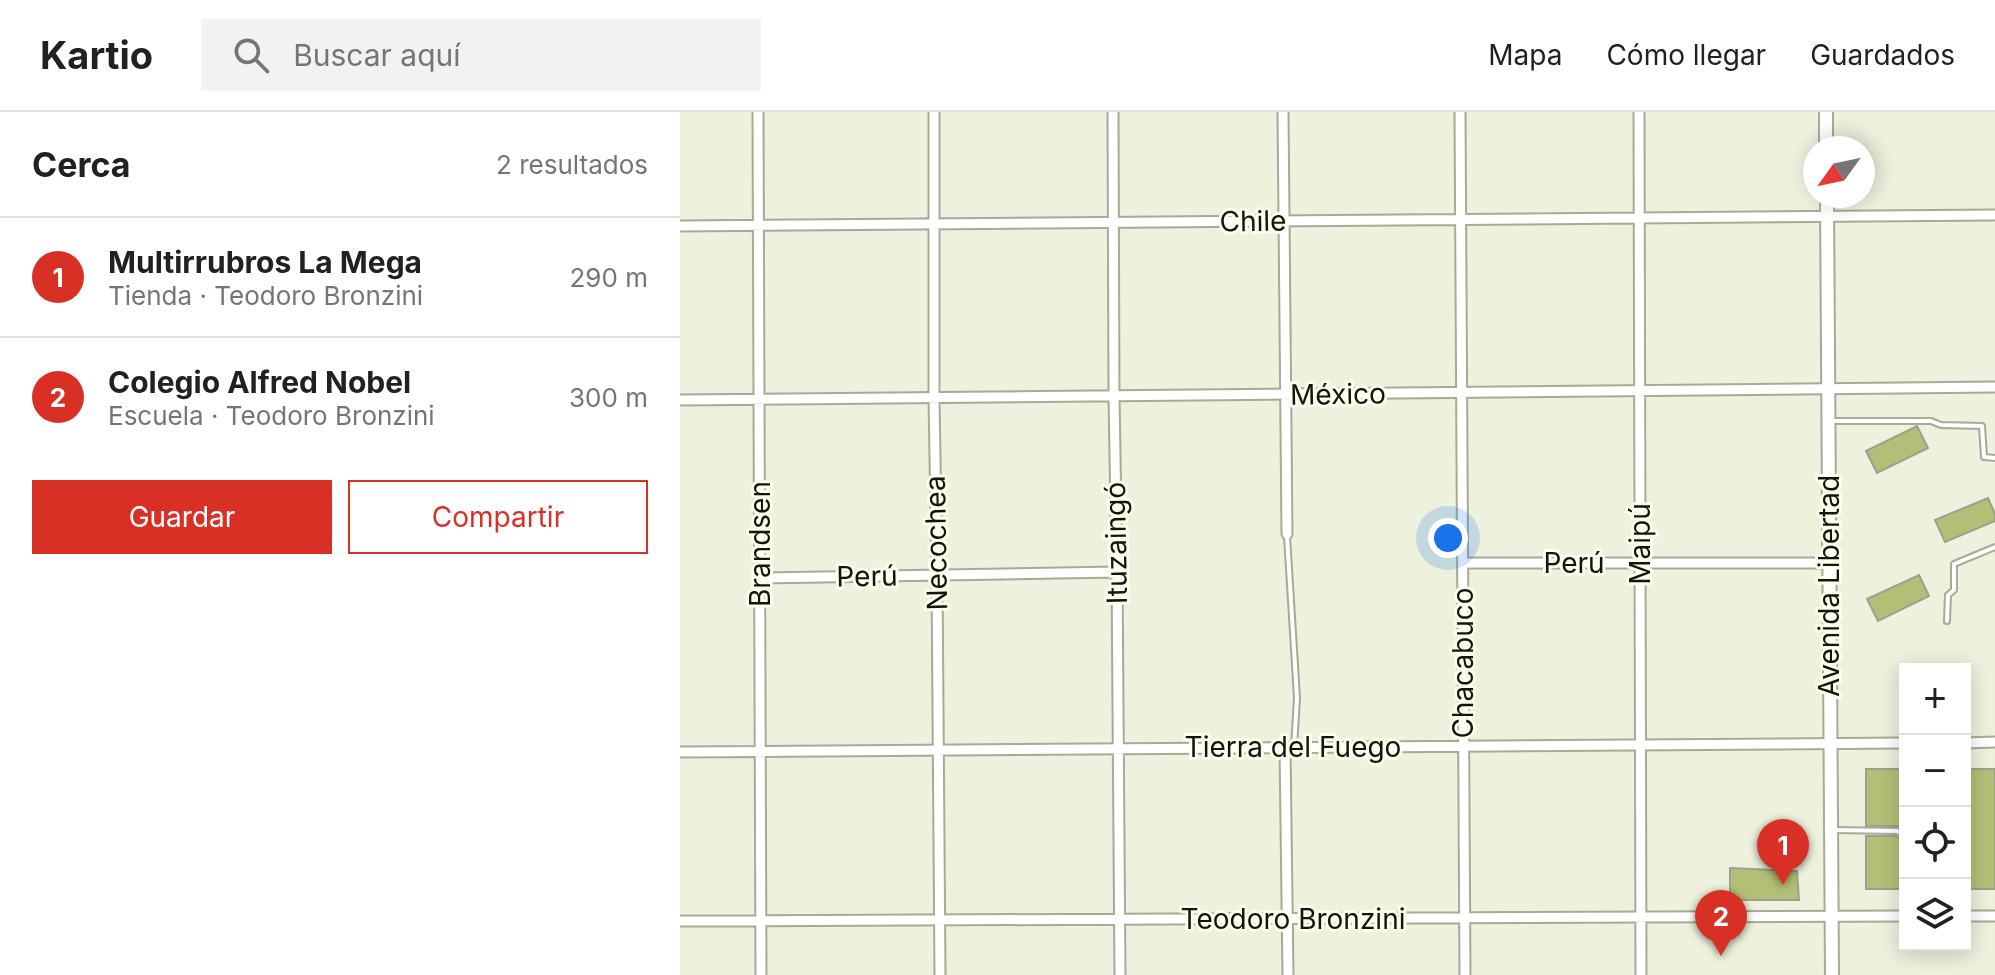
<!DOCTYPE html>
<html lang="es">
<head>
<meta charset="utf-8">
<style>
	body { margin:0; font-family:Inter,sans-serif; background:#f2f2f2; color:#202124 }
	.controls { position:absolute; right:24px; bottom:24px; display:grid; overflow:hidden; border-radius:0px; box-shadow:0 4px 20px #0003 }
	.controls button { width:72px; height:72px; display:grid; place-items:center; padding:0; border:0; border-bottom:2px solid #e0e0e0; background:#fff; color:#202124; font:40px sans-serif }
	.compass { position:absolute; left:1123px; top:24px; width:72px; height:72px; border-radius:50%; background:#fff; box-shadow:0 4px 20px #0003; rotate:237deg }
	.you { position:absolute; left:768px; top:426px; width:28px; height:28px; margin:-20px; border:6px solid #fff; border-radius:50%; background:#1a73e8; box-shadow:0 0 0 12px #1a73e833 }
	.badge { display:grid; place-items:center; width:52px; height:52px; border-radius:50%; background:#d93025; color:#fff; font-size:26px; font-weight:700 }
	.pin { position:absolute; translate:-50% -66px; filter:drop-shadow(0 2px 4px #0008) }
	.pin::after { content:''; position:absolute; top:42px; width:28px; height:24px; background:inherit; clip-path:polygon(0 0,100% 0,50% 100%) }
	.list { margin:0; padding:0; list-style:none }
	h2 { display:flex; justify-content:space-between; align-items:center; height:104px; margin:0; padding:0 32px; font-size:34px }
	h2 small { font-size:26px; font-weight:400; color:#757577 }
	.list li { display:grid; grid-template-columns:52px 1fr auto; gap:24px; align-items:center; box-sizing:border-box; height:120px; padding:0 32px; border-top:2px solid #e0e0e0 }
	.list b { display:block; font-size:30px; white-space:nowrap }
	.list p { margin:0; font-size:26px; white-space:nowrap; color:#757577 }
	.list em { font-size:26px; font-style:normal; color:#757577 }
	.actions { display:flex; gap:16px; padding:24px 32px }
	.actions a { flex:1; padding:18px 0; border:2px solid #d93025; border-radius:0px; text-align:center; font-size:28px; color:#d93025 }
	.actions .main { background:#d93025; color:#fff }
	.icon { flex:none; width:44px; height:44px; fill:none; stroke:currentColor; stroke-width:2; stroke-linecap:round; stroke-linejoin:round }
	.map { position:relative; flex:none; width:1315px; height:863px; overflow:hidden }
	header { display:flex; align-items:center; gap:48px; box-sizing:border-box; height:112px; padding:0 40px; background:#fff; border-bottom:2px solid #e0e0e0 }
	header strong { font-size:38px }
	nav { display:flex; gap:44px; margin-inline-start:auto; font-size:28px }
	.search { width:560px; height:72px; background:#f2f2f2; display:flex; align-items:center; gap:20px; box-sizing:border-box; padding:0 28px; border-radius:0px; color:#757577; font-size:30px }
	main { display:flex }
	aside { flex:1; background:#fff }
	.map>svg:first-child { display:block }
</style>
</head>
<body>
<header>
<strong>Kartio</strong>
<div class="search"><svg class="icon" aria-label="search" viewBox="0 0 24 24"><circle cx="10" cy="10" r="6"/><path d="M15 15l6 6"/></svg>Buscar aquí</div>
<nav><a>Mapa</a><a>Cómo llegar</a><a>Guardados</a></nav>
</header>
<main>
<aside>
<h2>Cerca<small>2 resultados</small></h2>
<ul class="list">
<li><span class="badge">1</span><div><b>Multirrubros La Mega</b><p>Tienda · Teodoro Bronzini</p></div><em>290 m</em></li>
<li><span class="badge">2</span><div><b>Colegio Alfred Nobel</b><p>Escuela · Teodoro Bronzini</p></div><em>300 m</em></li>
</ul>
<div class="actions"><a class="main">Guardar</a><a>Compartir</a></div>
</aside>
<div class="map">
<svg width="1315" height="863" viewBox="0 0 1315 863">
	<rect width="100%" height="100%" fill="#edf1dd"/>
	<path fill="#b3bf76" stroke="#9ca08e" stroke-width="2" d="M1237 314 1248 336 1197 361 1186 339Z
		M1308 386 1315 402V409L1265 430 1255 408Z
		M1239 463 1249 484 1198 509 1187 487Z
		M1186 657H1225V717L1217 714H1186Z
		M1285 657H1315V777H1285Z
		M1186 724H1216L1225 728V777H1186Z
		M1050 756 1117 759 1119 788H1050Z"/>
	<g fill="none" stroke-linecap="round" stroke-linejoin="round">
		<g stroke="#a6aa97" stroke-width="8">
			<path id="service" d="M1150 309H1251L1261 313 1302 314 1304 345 1315 346
				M607 424 617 586 614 635
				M1267 509 1268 483 1274 478V452L1315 435
				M1154 718 1217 719 1225 723"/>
		</g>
		<g stroke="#a6aa97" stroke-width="13">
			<path id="minor" d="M78 0 81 863
				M254 0V286L257 463 260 863
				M433 0 434 284 437 460 440 863
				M603 0 607 422
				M780 0 785 863
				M959 0 961 863
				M0 114 1315 103
				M0 288 1315 275
				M783 451H1149
				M80 466 437 460
				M1285 631 1315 630
				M605 635 608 863
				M0 640 1225 631
				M1285 804H1315
				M0 809 1225 804"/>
		</g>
		<g stroke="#a6aa97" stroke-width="16">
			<path id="secondary" d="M1146 0V36
				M1147 84 1152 863"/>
		</g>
		<use href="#service" stroke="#fff" stroke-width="4"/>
		<use href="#minor" stroke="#fff" stroke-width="9"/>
		<use href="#secondary" stroke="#fff" stroke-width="12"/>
	</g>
	<g text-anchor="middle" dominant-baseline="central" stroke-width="6" stroke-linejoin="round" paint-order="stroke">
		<g font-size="28" fill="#12140d" stroke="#fafeea">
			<text transform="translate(573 109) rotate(-1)">Chile</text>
			<text transform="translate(658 282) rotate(-1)">México</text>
			<text transform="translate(256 431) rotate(-91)">Necochea</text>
			<text transform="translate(436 431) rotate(-91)">Ituzaingó</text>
			<text transform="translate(80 432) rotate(-90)">Brandsen</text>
			<text transform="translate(960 432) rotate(-90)">Maipú</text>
			<text x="894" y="451">Perú</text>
			<text transform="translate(187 464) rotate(-1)">Perú</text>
			<text transform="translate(1149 474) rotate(-90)">Avenida Libertad</text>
			<text transform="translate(783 551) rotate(-90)">Chacabuco</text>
			<text x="613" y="635">Tierra del Fuego</text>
			<text x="613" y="807">Teodoro Bronzini</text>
		</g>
	</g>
</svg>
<div class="controls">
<button>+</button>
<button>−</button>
<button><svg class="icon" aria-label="locate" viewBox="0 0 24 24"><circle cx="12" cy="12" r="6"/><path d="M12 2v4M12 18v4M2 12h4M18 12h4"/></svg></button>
<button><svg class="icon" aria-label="layers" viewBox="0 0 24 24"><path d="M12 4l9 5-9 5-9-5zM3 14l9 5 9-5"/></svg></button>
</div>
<svg class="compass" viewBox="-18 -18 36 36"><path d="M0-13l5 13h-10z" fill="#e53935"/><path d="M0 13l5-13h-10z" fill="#757577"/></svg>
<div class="you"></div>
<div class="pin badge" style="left:1103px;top:773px">1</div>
<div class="pin badge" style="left:1041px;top:844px">2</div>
</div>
</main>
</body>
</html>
